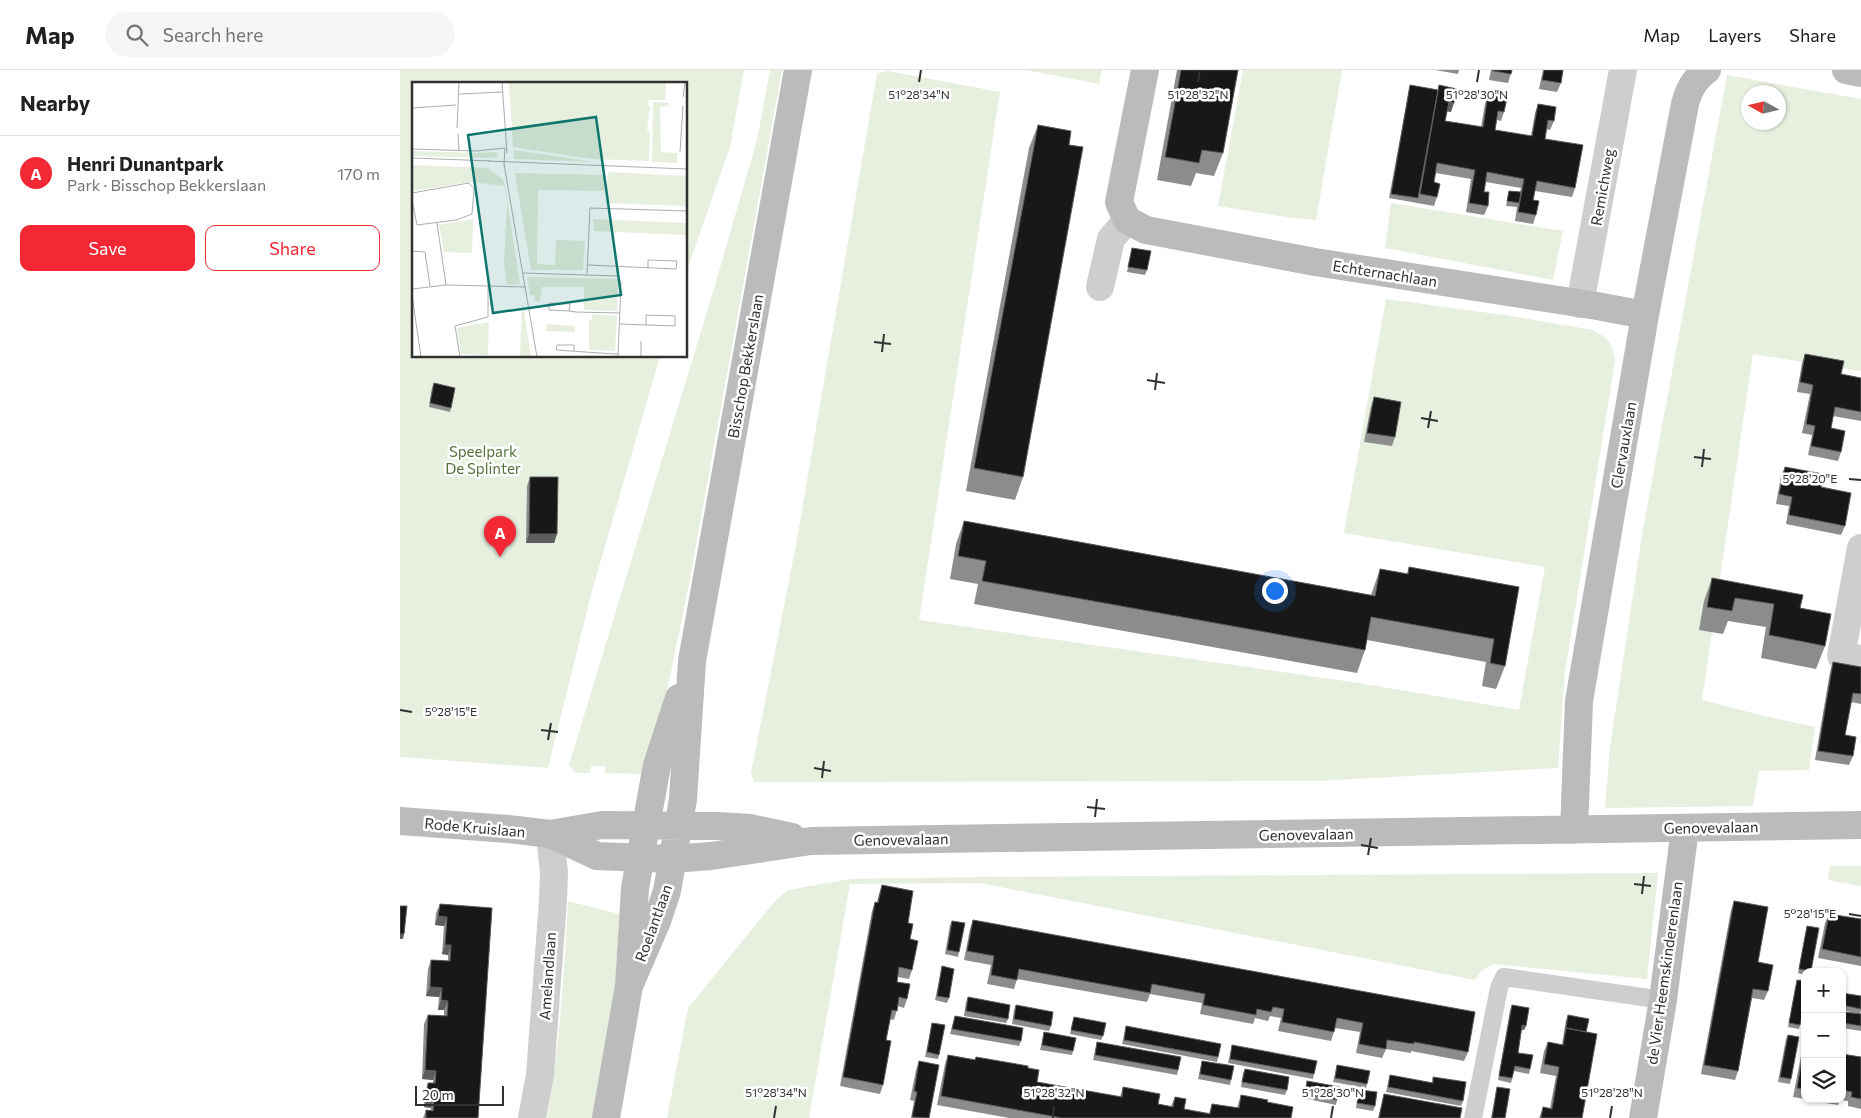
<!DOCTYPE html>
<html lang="en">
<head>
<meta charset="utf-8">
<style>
	body { margin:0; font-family:Commissioner,sans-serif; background:#f6f6f6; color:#202124 }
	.controls { position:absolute; right:15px; bottom:15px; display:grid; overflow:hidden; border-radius:10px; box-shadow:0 1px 4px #0004 }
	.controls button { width:45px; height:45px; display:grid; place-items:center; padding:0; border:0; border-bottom:1px solid #e0e0e0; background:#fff; color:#202124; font:25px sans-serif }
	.compass { position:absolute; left:1341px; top:15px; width:45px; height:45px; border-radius:50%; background:#fff; box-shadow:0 1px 4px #0004; rotate:278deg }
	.scale { position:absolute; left:15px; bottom:12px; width:89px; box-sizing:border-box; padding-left:5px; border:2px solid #313131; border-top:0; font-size:14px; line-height:18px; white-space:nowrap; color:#313131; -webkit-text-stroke:4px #fff; paint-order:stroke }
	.you { position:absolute; left:874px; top:520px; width:18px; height:18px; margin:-12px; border:4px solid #fff; border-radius:50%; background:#1a73e8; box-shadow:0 0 0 8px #1a73e833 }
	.badge { display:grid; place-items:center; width:32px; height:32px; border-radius:50%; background:#f42834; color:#fff; font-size:16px; font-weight:700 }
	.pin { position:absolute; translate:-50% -41px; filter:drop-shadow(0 1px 2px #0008) }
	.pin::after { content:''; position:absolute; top:26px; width:18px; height:15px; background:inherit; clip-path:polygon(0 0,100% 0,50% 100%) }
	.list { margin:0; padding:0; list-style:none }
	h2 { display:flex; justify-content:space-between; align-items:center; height:65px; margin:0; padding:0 20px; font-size:21px }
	h2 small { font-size:16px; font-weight:400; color:#757577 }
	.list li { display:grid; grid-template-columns:32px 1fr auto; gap:15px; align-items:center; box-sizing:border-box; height:75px; padding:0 20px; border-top:1px solid #e0e0e0 }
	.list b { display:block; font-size:19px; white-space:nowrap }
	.list p { margin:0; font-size:16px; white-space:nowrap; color:#757577 }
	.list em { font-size:16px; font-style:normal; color:#757577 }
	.actions { display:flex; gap:10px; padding:15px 20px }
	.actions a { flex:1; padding:11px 0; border:1px solid #f42834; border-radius:10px; text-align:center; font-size:18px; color:#f42834 }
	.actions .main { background:#f42834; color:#fff }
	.icon { flex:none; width:28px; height:28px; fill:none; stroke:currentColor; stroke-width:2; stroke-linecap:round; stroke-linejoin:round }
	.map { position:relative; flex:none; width:1461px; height:1048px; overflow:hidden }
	header { display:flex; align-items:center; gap:30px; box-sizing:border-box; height:70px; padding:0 25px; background:#fff; border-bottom:1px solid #e0e0e0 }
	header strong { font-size:24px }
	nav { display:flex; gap:28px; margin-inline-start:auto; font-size:18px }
	.search { width:350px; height:45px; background:#f6f6f6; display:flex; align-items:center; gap:12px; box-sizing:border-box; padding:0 18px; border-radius:28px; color:#757577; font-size:19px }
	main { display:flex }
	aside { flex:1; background:#fff }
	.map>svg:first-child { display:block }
</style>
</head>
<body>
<header>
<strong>Map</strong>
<div class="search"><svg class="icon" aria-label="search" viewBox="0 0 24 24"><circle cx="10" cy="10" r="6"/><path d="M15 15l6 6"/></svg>Search here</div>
<nav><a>Map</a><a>Layers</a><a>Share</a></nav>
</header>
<main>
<aside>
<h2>Nearby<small></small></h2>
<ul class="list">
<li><span class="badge">A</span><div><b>Henri Dunantpark</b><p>Park · Bisschop Bekkerslaan</p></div><em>170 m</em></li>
</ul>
<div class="actions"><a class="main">Save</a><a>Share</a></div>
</aside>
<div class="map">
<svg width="1461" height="1048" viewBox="0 0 1461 1048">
	<rect width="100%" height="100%" fill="#fff"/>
	<path fill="#e7efdf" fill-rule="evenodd" d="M0 0H344L330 77 286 203V14H14V286H260L192 521 148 698 0 687Z
		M370 0H382L289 514 264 636 244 704 205 703V696H191L190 703H176L169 695 313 222 357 70Z
		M626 0H702L699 14Z
		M843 0H942L916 150 885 147 818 136Z
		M488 1 600 22 519 550 959 613 1119 640 1145 497 944 463 986 229 1111 246 1193 260 1206 268 1213 279 1215 291 1165 602 1158 698 916 711 354 712 351 703 396 475 477 3Z
		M1327 5 1461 29V301L1353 284 1302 630 1364 646 1415 657 1409 700 1359 701 1353 736 1205 738 1210 677 1243 459ZM1348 22H1378V52H1348Z
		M991 133 1163 161 1153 210 985 178Z
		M1430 796H1461V816L1428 810Z
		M1258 803 1247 909 1093 894 1081 901 1075 910 580 813 450 814 409 1048H267L288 938 375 831 388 820 450 809 582 807Z
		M168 831 219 844 215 923 192 1048H147C160 976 164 904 168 831Z"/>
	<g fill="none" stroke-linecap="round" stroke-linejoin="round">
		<path stroke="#cecece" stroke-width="18" d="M1073 1048 1099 918 1104 907 1263 930"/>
		<path stroke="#cecece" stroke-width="28" d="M700 217 711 169 727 150
			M1180 234 1223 0
			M1461 478 1441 586 1461 589
			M132 1048 140 1005 153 830 154 803 150 764"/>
		<path stroke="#bbb" stroke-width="28" d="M745 0 719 132 727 150 746 160 915 192 1197 236 1245 245
			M1446 0 1461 3
			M0 751 108 759 150 764 202 755 318 756 350 758 392 767
			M1174 760 1179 631 1245 245 1285 34C1289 19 1294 10 1307 0
			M150 764 197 786 272 789 311 786 411 771 1461 755
			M229 916 257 851 267 821 283 729 292 591 398 0
			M206 1048 229 916 235 818 246 756 257 695 279 628
			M1243 1048 1263 930 1285 758"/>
	</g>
	<path fill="#8c8c8c" d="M777 0H838L823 83 814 106 796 103 791 116 757 110Z
		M1035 0H1059L1058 4Z
		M1091 0H1112L1108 13 1089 10Z
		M1143 0H1163L1161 13 1157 22 1139 19Z
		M1010 15 1038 20 1039 15 1051 42 1047 41 1045 51 1081 57 1085 34 1088 24 1104 42 1101 51 1097 50 1095 60 1131 66 1135 43 1138 34 1154 51 1150 60 1146 59 1145 69 1175 118 1172 127 1135 121 1133 130 1136 145 1133 154 1115 151 1117 137 1106 136 1109 121 1120 122 1121 118 1086 112 1084 122 1088 136 1084 145 1066 142 1071 109 1036 103 1034 112 1037 127 1034 136 989 128 1009 20Z
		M638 55 669 75 623 407 615 430 566 421 629 78Z
		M732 178 747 200 745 205 727 202Z
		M1405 284 1441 304 1461 308V351L1433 346 1431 358 1441 382 1438 391 1408 385 1412 365 1402 363 1410 324 1397 322 1402 293Z
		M34 313 51 338 50 342 29 337 32 317Z
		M974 327 995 367 992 376 964 372 971 336Z
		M1385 397 1421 417 1445 456 1441 465 1386 454 1389 436 1376 434 1381 406Z
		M130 407 157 464 154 473H126L127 416Z
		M564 451 971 525 980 499 1007 504 1009 497 1119 517 1105 596 1096 619 1082 616 1086 592 967 570 965 580 957 603 574 534 578 514 550 509 556 474Z
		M1312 508 1400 538 1425 576 1416 599 1361 588 1366 557 1328 551 1323 564 1299 560 1304 531Z
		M1433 592 1461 597V634L1451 632 1445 665 1453 686 1449 695 1415 690 1430 602Z
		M482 815 508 853 510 869 512 900 509 909 498 907 497 912 507 929 504 938 498 936 494 950 490 949 486 970 483 1015 480 1024 440 1016 472 841 475 832H477L479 824Z
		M1334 831 1358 892 1368 921 1364 930 1352 928 1338 1001 1335 1010 1301 1004 1331 840Z
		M40 834 92 838 78 1048H23L26 1040 30 1041 31 1038 24 1037 25 1022 28 1013H33V1010L22 1009 24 954 28 945 44 946V940H38L39 927 26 926 28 899 31 890 48 891V885L42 884 44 856 35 855 36 843Z
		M1429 844 1461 849V896L1418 888 1425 853Z
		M573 850 1075 942 1068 982 1064 991 1011 981V983L986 979 982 988 956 983 960 962 935 958 931 971 878 961 881 948 870 946 868 951 855 948 853 954 800 944 802 933 750 924 747 932 617 909 614 919 587 914 591 895 564 890 570 859Z
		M552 851 559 882 558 887 545 884 550 855Z
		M1407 856 1411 901 1410 902H1405V905L1398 903 1406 861Z
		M542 896 549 928 547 933 535 930 541 901Z
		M1397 910 1400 955 1399 959 1388 957 1396 915Z
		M1442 923 1461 926V940L1460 944 1442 940Z
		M568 927 608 949 606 953 564 946 566 932Z
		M616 935 651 956 649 961 612 954 614 940Z
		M1112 935 1124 960H1122L1118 983 1130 999 1129 1004 1114 1001 1111 1013 1098 1010 1110 940Z
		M1445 942 1461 944V961L1442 958V952Z
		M1168 945 1186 962 1182 1048H1139L1143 1037 1150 1038 1156 1006 1140 1003 1144 981 1148 972 1162 975 1166 950Z
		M555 946 621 971 619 976 550 964Z
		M674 947 703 966 701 970 670 964Z
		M532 953 539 985 538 989 525 987 531 958Z
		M726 956 818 987 817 992 722 974Z
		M644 962 673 981 672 985 640 980Z
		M1388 965 1391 1009 1390 1014 1378 1012 1386 969Z
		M697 972 778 1000 777 1005 693 990Z
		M832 975 914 1004 913 1009 828 993Z
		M1404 977H1405V1029L1393 1027 1401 986Z
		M1442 984 1461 987V1039L1448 1036V1031L1440 1030 1438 1035 1420 1032 1421 1029H1442Z
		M548 985 628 998 637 1012 720 1027 723 1017 758 1034 771 1036 775 1027 784 1039 809 1043 812 1034 837 1038 841 1025 867 1032 891 1048H609L537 1035 545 994Z
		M519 991 529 1048H511L514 1031 510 1030 516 1000Z
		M802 991 831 1010 830 1015 798 1009Z
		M937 995 967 1014 966 1018 933 1012Z
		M845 999 887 1020 885 1025 841 1017 843 1003Z
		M990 1005 1032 1013 1033 1007 1063 1031 1061 1036 986 1022Z
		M907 1011 937 1030 936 1035 903 1028Z
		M1097 1017 1105 1048H1091L1096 1021Z
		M960 1020 975 1036 973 1041 956 1038 958 1024Z
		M984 1024 1060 1048H978Z"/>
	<path fill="#5d5d5d" d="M1049 32 1054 33 1051 42 1045 41Z
		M129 464H157L154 473H126Z
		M38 846 47 847 44 856 35 855Z
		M0 864H4L3 869H0Z
		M45 875H51L48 885 42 884Z
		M30 917 42 918 39 927 26 926Z
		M41 930 48 931 44 940H38Z
		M1122 955 1126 956 1124 960H1121Z
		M25 1000 36 1001 33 1010 22 1009Z
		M27 1028 34 1029 31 1038 24 1037Z"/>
	<path fill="#181818" stroke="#5d5d5d" d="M781 0H838L823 83 802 80 799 93 765 87Z
		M1093 0H1112L1111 4 1093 1Z
		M1144 0H1163L1161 13 1142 10Z
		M1010 15 1038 20 1018 128 991 124Z
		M1039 15 1057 19 1054 33 1049 32 1045 51 1083 57 1088 24 1107 28 1104 42 1098 41 1095 60 1132 66 1138 34 1156 37 1154 51 1148 50 1145 69 1183 75 1175 118 1137 111 1133 130 1139 131 1136 145 1118 142 1124 109 1087 102 1084 122H1089L1088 136 1069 133 1075 100 1037 93 1034 112 1040 114 1037 127 1020 124Z
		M638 55 671 61 669 75 683 77 623 407 574 398Z
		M1109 121 1121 122 1119 133 1107 131Z
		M732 178 751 181 747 200 728 197Z
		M1405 284 1444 291 1441 304 1461 308V342L1435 337 1431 358 1445 361 1441 382 1411 376 1415 356 1406 354 1413 315 1400 312Z
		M34 313 55 318 51 338 30 333Z
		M974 327 1001 332 995 367 967 363Z
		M1385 397 1423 404 1421 417 1451 423 1445 456 1389 445 1392 427 1379 424Z
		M130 407H158L157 464H129Z
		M564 451 975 526 980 499 1008 504 1009 497 1119 517 1105 596 1090 593 1094 569 971 547 965 580 582 511 586 491 558 486Z
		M1312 508 1403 525 1400 538 1431 544 1425 576 1369 565 1374 534 1335 528 1332 541 1307 537Z
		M1433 592 1461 597V624L1453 623 1445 665 1456 667 1453 686 1418 681Z
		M482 815 513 821 508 853 513 854 510 869 518 871 512 900 499 897 497 912 510 914 507 929 499 927 497 941 492 940 486 970 491 971 483 1015 443 1007 475 832 478 833Z
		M1334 831 1368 837 1358 892 1373 895 1368 921 1353 919 1338 1001 1304 995Z
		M40 834 92 838 78 1048H26V1040L33 1041 34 1029 27 1028 28 1013H35L36 1001 25 1000 28 945 47 946 48 931 41 930 42 918 30 917 31 890 50 891 51 875H45L47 847 38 846Z
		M0 836H7L4 864H0Z
		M1429 844 1461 849V887L1422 879Z
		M573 850 1075 942 1068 982 1014 972V974L987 970 986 979 959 974 963 953 937 948 934 962 882 952 884 939 873 937 871 942 857 939 856 945 803 935 805 924 752 914 750 923 619 899 617 910 591 905 594 886 567 881Z
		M552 851 565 853 559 882 547 880Z
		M1407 856 1419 858 1411 901 1399 899Z
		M542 896 554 899 549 928 537 926Z
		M1397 910 1405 911V932L1400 955 1389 953Z
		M1442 923 1461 926V939L1442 935Z
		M568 927 610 935 608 949 566 941Z
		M616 935 653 942 651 956 614 949Z
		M1112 935 1129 938 1126 956 1122 955 1118 983 1133 985 1130 999 1115 996 1112 1008 1099 1006Z
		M1445 942 1461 944V956L1443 953Z
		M1168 945 1189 949 1186 962 1166 958 1165 963Z
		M555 946 623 958 621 971 552 959Z
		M674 947 706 953 703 966 671 960Z
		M532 953 545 955 539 985 527 982Z
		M726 956 821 974 818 987 724 970Z
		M1166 958 1197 964 1182 1048H1141L1143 1037 1152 1039 1159 997 1144 994 1148 972 1163 975Z
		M644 962 676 968 673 981 642 975Z
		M1388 965 1399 967 1391 1009 1380 1007Z
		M697 972 781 987 778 1000 695 985Z
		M832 975 917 991 914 1004 830 989Z
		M1404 977H1405V1019L1397 1018Z
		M1442 984 1461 987V1029L1451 1027 1452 1022 1443 1020 1442 1023Z
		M548 985 575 990 576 987 628 996V998L639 1000 637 1012 722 1027 723 1017 760 1024 758 1034 773 1037 775 1027 786 1029 784 1039 810 1044 812 1034 839 1038 841 1025 868 1030 867 1032 893 1037 891 1048H662L541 1026Z
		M519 991 539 995 529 1048 512 1047 517 1022 514 1021Z
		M802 991 834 996 831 1010 800 1004Z
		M937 995 970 1001 967 1014 935 1008Z
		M845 999 889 1007 887 1020 842 1012Z
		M990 1005 1033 1013V1007L1066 1012 1063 1031 988 1017Z
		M907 1011 940 1017 937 1030 905 1024Z
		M1097 1017 1110 1019 1105 1048H1092Z
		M960 1020 977 1022 975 1036 957 1033Z
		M984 1024 1062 1038 1060 1048H979Z"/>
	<path fill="none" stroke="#313131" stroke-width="2" d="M519 12 521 0M798 12 800 0M1077 12 1079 0M474 272 491 274M482 282 484 264M747 310 765 313M755 320 757 303M1021 348 1038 351M1028 358 1031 341M1294 387 1311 389M1302 397 1304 379M1449 409 1461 410M0 640 12 642M141 660 158 662M148 670 151 653M414 698 431 701M422 708 424 691M687 737 705 739M695 747 697 729M961 775 978 778M968 785 971 768M1234 814 1251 816M1242 824 1244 806M1449 844 1461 846M374 1048 376 1036M653 1048 654 1036M931 1048 933 1036M1210 1048 1212 1036"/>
	<g text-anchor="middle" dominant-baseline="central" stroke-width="5" stroke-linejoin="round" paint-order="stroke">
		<g font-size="15" fill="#313131" stroke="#fff">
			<text transform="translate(1202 117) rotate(-80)">Remichweg</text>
			<text transform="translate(985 203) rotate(9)">Echternachlaan</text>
			<text transform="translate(345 296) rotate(-80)">Bisschop Bekkerslaan</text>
			<text transform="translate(1223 375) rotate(-80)">Clervauxlaan</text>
			<text transform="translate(75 757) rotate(5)">Rode Kruislaan</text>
			<text transform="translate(1311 757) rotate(-1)">Genovevalaan</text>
			<text transform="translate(906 764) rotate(-1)">Genovevalaan</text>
			<text transform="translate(501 769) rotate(-1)">Genovevalaan</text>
			<text transform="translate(253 853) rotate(-70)">Roelantlaan</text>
			<text transform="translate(1264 903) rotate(-82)">de Vier Heemskinderenlaan</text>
			<text transform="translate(147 906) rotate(-86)">Amelandlaan</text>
		</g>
		<g font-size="15" fill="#53723a" stroke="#fff">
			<text x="83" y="381">Speelpark<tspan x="83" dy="17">De Splinter</tspan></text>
		</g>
	</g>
	<g transform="translate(12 12)">
		<rect width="275" height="275" fill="#fff"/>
		<path d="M97 0H254L253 18H237L235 22 238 25 235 48 238 50 237 79 180 77 101 65ZM241 20 257 21V24L248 25 249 70 265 71V81L240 80ZM102 68 182 80 102 77ZM0 69 64 71 86 70 85 76 0 74ZM0 83 75 86 91 97 93 104 108 202 95 203 92 182 95 120 92 104 59 100 0 109ZM196 90 275 94V124L194 121ZM103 91 192 93V109L126 108 125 182 143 183 144 158 173 159 171 188H119ZM61 137 60 171 32 170 27 143ZM181 137 275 141V153L182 149ZM115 195 206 197 205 229 172 228V205H130L128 219H123L122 213H118ZM110 223H111L119 275H108ZM180 232 205 234 203 269 177 268V238H180ZM77 240 76 273 49 272 45 246ZM135 242 163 244V250L134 249Z" fill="#e7efdf"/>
		<path fill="none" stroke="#adadad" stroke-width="1" d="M90 0 95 71M48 12 90 10M271 15 273 0M0 26 44 23M45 46 47 0M46 52 47 69M93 66 92 82 125 275M0 67 64 69 93 66M268 70 271 24M0 76 79 79M76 79 275 87M0 111 57 101 62 107 60 132 44 138 5 143 0 118M25 141 34 203M0 169 13 170 18 204M176 183 264 187 265 179 236 178V186M111 191 206 194 209 201 206 275M175 191 178 126 275 129M0 207 34 203 114 205M0 213 9 275M157 229 158 222 137 221V228L157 229 164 230 208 231M208 242 234 243 263 244V234L234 233V243M162 269V263H145L144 268 188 271 206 272M48 275 43 244 76 235V205M229 275V259"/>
		<path fill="#0f766e" fill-opacity="0.15" stroke="#0f766e" stroke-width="2.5" d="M184 35 209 213 81 231 56 53Z"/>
		<rect width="275" height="275" fill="none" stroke="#313131" stroke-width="2.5"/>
	</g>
	<g font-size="12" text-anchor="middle" fill="#313131" stroke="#fff" stroke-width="5" stroke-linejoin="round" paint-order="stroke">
		<text x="519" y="29">51°28'34"N</text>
		<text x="798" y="29">51°28'32"N</text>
		<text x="1077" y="29">51°28'30"N</text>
		<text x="1410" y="413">5°28'20"E</text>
		<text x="51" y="646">5°28'15"E</text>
		<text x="1410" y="848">5°28'15"E</text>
		<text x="376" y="1027">51°28'34"N</text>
		<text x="654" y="1027">51°28'32"N</text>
		<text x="933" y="1027">51°28'30"N</text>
		<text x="1212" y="1027">51°28'28"N</text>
	</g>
</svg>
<div class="controls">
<button>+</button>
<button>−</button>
<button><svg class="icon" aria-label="layers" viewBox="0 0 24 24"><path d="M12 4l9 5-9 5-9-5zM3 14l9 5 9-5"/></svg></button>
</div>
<svg class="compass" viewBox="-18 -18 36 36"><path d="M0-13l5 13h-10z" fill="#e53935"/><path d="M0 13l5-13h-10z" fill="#757577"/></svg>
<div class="scale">20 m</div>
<div class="you"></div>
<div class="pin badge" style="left:100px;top:487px">A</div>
</div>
</main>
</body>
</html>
